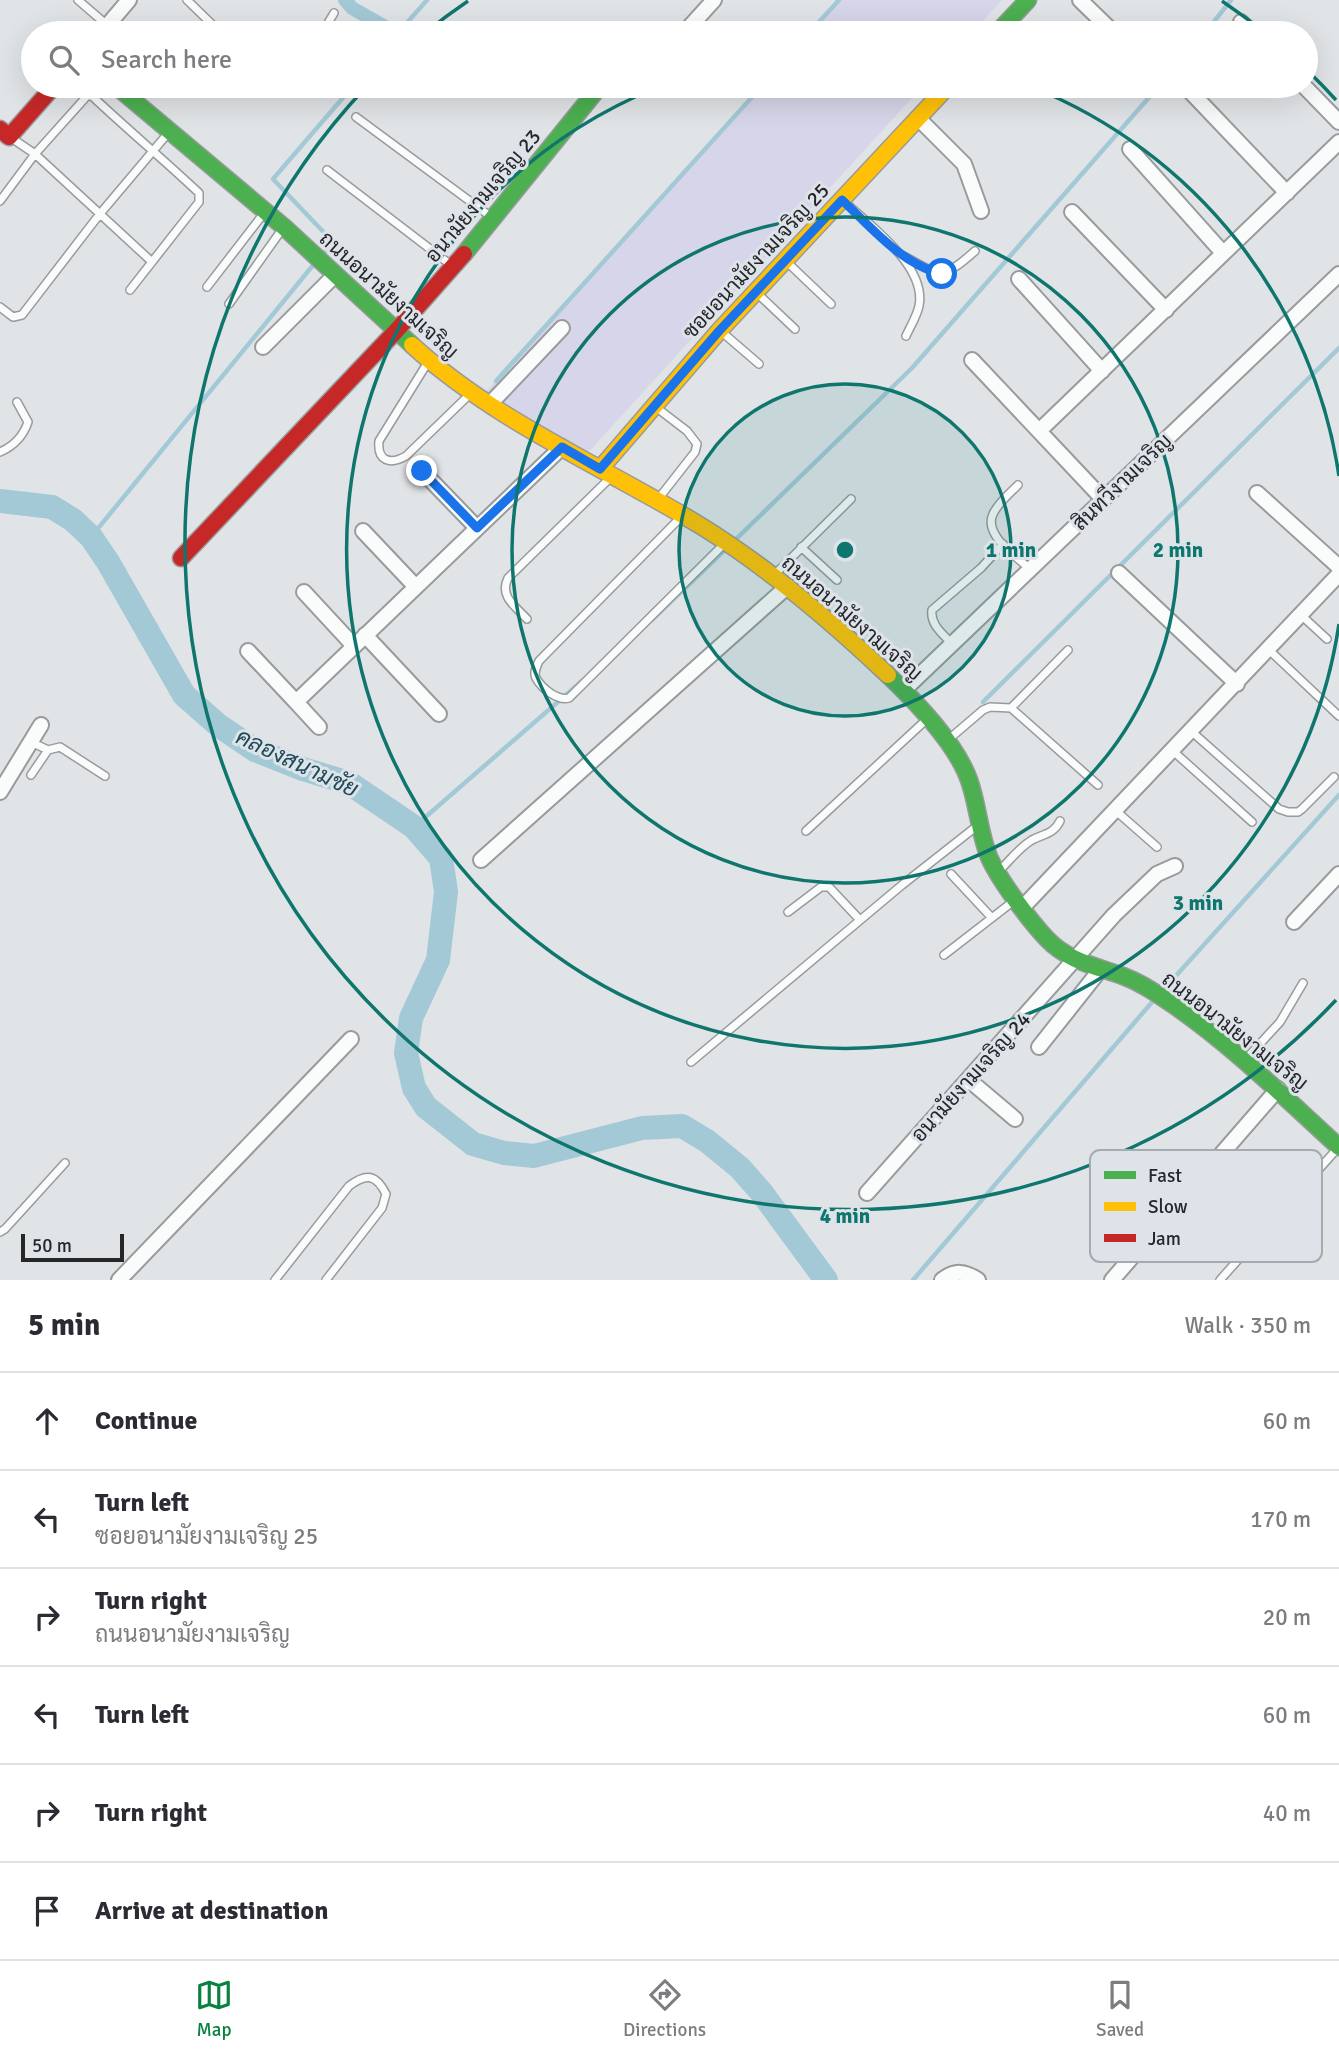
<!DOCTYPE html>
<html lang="en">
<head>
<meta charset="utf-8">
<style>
	body { margin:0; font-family:Signika,Sarabun,sans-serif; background:#f7f7f7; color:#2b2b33 }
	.scale { position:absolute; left:21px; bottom:18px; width:103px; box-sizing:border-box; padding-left:7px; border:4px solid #252729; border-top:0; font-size:19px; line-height:24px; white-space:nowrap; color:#252729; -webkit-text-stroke:5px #dee3ea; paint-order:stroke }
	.stop { position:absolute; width:21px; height:21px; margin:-16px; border:5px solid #1a73e8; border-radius:50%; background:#fff }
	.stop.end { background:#1a73e8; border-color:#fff; box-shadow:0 2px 7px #0008 }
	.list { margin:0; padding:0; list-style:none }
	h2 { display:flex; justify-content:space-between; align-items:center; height:91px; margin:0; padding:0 28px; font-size:30px }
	h2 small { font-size:23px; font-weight:400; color:#7c7c81 }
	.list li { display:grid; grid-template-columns:46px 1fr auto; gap:21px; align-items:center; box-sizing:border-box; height:98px; padding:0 28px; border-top:2px solid #e1e1e2 }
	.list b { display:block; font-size:26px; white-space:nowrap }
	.list p { margin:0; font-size:23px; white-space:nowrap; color:#7c7c81 }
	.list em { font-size:23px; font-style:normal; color:#7c7c81 }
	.icon { flex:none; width:38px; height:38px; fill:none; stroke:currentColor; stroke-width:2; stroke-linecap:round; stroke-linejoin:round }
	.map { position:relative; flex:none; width:1339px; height:1280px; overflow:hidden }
	.search { position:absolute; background:#fff; box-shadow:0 7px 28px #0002; left:21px; right:21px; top:21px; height:77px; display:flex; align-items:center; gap:18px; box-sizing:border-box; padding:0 24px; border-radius:38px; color:#7c7c81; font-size:26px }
	.sheet { height:679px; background:#fff }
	nav { display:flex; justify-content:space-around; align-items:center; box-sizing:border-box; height:98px; border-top:2px solid #e1e1e2; background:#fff; font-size:19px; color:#7c7c81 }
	nav a { display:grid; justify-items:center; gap:4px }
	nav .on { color:#0b8043 }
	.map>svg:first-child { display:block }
</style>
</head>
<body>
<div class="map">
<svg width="1339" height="1280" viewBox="0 0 1339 1280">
	<rect width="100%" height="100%" fill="#e1e4e7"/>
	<path fill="#d7d5e9" d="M839 0H1002L972 33H809Z
		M762 86H923L582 459 479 399Z"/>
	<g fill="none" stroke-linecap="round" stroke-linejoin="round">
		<path stroke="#a3c9d6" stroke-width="4.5" d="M398 33 427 0
			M809 33 839 0
			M1205 33 1231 0
			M322 255 333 242 273 179 353 86
			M496 381 762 86
			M91 537 314 264
			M733 542 912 368 1159 86
			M652 620 724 551
			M983 702 1339 348
			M414 827 582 681
			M1164 989 1339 795
			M913 1280 1153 1001"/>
		<path stroke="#a3c9d6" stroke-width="14" d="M345 0 352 8 396 33"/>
		<path stroke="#a3c9d6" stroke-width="24" d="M0 501 52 507 73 520 91 537 108 562 184 695 218 725 255 750 303 769 349 783 414 827 441 858 446 892 438 960 411 1018 406 1053 414 1088 426 1107 473 1144 504 1153 534 1156 642 1128 682 1126 707 1141 740 1168 762 1193 826 1280"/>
		<g stroke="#989a9c" stroke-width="10">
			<path id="lane" d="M78 0 107 25
				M187 0 221 33
				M497 28 505 33
				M267 33 276 29 284 33
				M322 33 334 13
				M356 117 490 216
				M13 139 35 154 151 261
				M327 170 451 265
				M0 201 35 154 87 96H92C127 129 164 160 199 193V202L130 290
				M845 202C870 226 927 266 919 306 917 316 910 327 906 336
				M904 256C941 277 942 280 975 251
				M788 263 831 304
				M207 287 264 213
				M758 294 795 329
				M229 304 283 228
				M0 307 13 317 22 315 99 215 169 132
				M723 333 759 364
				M428 362 379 441C377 461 390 465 406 456L469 395
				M657 408 687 431 697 444 695 452 659 498
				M0 452C14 446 23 437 28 422L17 402
				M1018 485C1010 493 998 503 993 514 983 535 1017 557 1030 569
				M681 517 539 661C537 666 533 672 536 678 542 689 558 701 569 698L723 545
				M801 547 837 580
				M774 575 851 499
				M1301 615 1327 639
				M527 619C515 606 499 596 508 578L609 479
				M952 644C943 634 930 625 932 610L981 568 1003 544
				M1269 650 1339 716
				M1011 708 1098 785
				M1191 731 1279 809 1288 812H1298L1302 809 1334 777
				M949 739 983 710 990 707 1011 708 1068 650
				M31 742 48 750 60 747 105 776
				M1173 751 1252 822
				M31 775 48 750
				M1116 811 1157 847
				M806 831 926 720
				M1001 869C1010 860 1020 847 1032 840 1043 834 1054 834 1060 821
				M951 874 992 918
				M788 912 821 887H829L860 920
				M944 955 1015 900
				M1245 1060 1280 1022 1303 983
				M691 1062 902 885 977 826
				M0 1232 5 1229 65 1163
				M275 1280 349 1186C366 1173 376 1174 386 1194L382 1208 326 1280
				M1220 1280 1336 1150"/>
		</g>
		<g stroke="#989a9c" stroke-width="18">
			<path id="street" d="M1080 0 1114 33
				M1241 22 1252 33
				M101 33 129 0
				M684 33 714 0
				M1185 86 1287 193
				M1304 86 1339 122
				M918 118 964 164 981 211
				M1130 149 1223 253
				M1072 212 1166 310
				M1019 279 1102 371
				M263 347 335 275
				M972 360 1103 499
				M490 404 562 328
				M1039 431 1339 142
				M422 471 477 528
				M1257 493 1339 567
				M363 531 416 587
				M1119 573 1237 684
				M304 592 354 646
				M365 635 439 714
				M248 651 296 702 562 447
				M904 690 1339 274
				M296 702 319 727
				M0 792 41 725
				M481 860 788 586
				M1022 908 1339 574
				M1294 922 1339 874
				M1039 1047 1100 970
				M969 1080 1015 1119
				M867 1193 1114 915 1157 874 1175 866
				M119 1280 351 1039
				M942 1280C955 1270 965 1271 978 1280
				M1112 1280 1278 1089"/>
		</g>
		<g stroke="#989a9c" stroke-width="19">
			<path id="fast" d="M997 33 1028 0
				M116 86 284 227 412 345
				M464 254 600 86
				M888 675C916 702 956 743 969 780 978 805 979 832 989 857 999 880 1030 921 1047 939 1068 961 1095 966 1123 976 1139 982 1155 992 1169 1002 1231 1044 1284 1097 1339 1147"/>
		</g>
		<g stroke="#989a9c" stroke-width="19">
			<path id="slow" d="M412 345C493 420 606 468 701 526 769 568 830 620 888 675
				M600 469 719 331 948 86"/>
		</g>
		<g stroke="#989a9c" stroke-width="19">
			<path id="jam" d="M0 129 9 137 54 86
				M181 558 396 331 464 254"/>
		</g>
		<use href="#lane" stroke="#fafbfb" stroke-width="7"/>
		<use href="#street" stroke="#fafbfb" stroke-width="14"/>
		<use href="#fast" stroke="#4caf50" stroke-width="16"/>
		<use href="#slow" stroke="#ffc107" stroke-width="16"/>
		<use href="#jam" stroke="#c62828" stroke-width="16"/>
	</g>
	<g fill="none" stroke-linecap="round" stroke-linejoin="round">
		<path stroke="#1a73e8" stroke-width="9" d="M422 471 477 528 562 447 600 469 719 331 842 200C871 227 901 264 942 274"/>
	</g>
	<circle cx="845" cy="550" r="166" fill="#0f766e" fill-opacity=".12"/>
	<g fill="none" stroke="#0f766e" stroke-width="3.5">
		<circle cx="845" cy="550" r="166"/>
		<circle cx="845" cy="550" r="333"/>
		<path d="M1339 624A499 499 0 1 1 658 87M1032 87A499 499 0 0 1 1339 476"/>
		<path d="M1336 1000A666 666 0 1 1 366 87M426 32A666 666 0 0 1 468 1M1222 1A666 666 0 0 1 1264 32M1308 71A666 666 0 0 1 1336 100"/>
	</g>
	<g text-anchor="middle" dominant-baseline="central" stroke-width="6" stroke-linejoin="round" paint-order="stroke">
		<g font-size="21" fill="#252729" stroke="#dee3ea">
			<text transform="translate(483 196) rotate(-50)">อนามัยงามเจริญ 23</text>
			<text transform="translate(756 261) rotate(-47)">ซอยอนามัยงามเจริญ 25</text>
			<text transform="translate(389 295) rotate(42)">ถนนอนามัยงามเจริญ</text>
			<text transform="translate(1122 482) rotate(-44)">สินทวีงามเจริญ</text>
			<text transform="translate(852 618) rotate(41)">ถนนอนามัยงามเจริญ</text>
			<text transform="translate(1235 1031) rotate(38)">ถนนอนามัยงามเจริญ</text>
			<text transform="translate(971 1077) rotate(-48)">อนามัยงามเจริญ 24</text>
		</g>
		<g font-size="23" font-style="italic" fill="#1e4b58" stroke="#dee3ea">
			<text transform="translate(297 763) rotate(25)">คลองสนามชัย</text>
		</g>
	</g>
	<rect x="1090" y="1150" width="232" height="112" rx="10" fill="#dee3ea" stroke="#a6abb0" stroke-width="2"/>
	<rect x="1104" y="1171" width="32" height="8" fill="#4caf50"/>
	<rect x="1104" y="1202" width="32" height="9" fill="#ffc107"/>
	<rect x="1104" y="1234" width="32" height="8" fill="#c62828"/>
	<g font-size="19" fill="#252729">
		<text x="1148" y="1182">Fast</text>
		<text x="1148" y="1213">Slow</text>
		<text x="1148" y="1245">Jam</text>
	</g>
	<circle cx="845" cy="550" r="10" fill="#0f766e" stroke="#dee3ea" stroke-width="3.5"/>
	<g font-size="21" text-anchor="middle" font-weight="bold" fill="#0f766e" stroke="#dee3ea" stroke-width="6" stroke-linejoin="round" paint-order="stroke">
		<text x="1011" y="557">1 min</text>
		<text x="1178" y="557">2 min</text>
		<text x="1198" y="910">3 min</text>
		<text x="845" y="1223">4 min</text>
	</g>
</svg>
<div class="scale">50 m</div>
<div class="stop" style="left:942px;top:274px"></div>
<div class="stop end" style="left:422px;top:471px"></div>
<div class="search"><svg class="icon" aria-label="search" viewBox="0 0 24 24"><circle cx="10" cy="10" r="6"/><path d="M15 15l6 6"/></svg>Search here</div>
</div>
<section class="sheet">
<h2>5 min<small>Walk · 350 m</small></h2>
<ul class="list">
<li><svg class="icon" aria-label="ahead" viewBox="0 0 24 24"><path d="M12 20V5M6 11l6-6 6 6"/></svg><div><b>Continue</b></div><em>60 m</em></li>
<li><svg class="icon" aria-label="left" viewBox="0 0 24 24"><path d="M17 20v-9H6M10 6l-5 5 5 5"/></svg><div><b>Turn left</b><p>ซอยอนามัยงามเจริญ 25</p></div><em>170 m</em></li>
<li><svg class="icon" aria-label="right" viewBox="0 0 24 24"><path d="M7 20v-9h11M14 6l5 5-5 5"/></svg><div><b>Turn right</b><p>ถนนอนามัยงามเจริญ</p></div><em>20 m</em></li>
<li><svg class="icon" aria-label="left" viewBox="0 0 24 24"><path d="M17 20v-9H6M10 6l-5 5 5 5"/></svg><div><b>Turn left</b></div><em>60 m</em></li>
<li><svg class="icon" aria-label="right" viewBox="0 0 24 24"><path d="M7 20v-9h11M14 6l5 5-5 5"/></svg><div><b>Turn right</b></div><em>40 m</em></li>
<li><svg class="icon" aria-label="arrive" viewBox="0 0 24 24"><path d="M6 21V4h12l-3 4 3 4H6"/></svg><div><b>Arrive at destination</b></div></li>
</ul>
</section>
<nav>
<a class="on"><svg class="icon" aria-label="map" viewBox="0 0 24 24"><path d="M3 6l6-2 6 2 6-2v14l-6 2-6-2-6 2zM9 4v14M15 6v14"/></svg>Map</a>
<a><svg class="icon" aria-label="directions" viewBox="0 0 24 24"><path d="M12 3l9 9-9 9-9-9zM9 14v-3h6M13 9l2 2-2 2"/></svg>Directions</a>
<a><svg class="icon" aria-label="saved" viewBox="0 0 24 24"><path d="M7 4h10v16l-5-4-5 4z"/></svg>Saved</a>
</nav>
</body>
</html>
